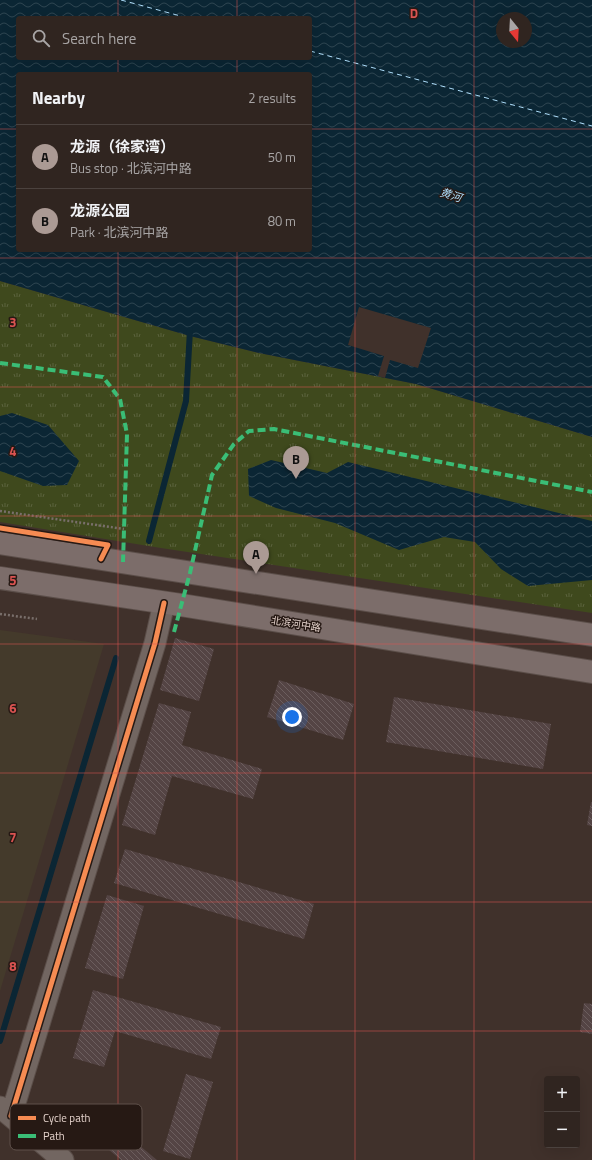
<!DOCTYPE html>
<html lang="en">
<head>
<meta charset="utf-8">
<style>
	body { margin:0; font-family:"Titillium Web","Noto Sans SC",sans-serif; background:#382d29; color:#f1f3f6 }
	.controls { position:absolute; right:12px; bottom:12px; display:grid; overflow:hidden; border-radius:4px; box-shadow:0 4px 16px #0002 }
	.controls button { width:36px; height:36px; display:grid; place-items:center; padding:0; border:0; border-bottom:1px solid #4b423e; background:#302520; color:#f1f3f6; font:20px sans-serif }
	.compass { position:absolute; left:496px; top:12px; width:36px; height:36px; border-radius:50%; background:#302520; box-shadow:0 4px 16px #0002; rotate:162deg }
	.you { position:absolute; left:292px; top:717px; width:14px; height:14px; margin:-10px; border:3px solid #fff; border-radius:50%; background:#1a73e8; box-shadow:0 0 0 6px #1a73e833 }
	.badge { display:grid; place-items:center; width:26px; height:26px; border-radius:50%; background:#ab9a94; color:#111; font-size:13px; font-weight:700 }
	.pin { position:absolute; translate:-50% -33px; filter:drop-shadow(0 1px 2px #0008) }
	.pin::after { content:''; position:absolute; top:21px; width:14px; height:12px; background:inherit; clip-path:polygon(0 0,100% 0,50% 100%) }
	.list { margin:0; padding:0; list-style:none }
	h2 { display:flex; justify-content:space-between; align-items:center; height:52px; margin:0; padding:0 16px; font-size:17px }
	h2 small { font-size:13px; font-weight:400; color:#a8a5a5 }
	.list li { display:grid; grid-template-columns:26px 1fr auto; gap:12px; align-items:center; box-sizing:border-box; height:64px; padding:0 16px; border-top:1px solid #4b423e }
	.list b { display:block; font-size:15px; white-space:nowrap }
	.list p { margin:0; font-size:13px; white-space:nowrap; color:#a8a5a5 }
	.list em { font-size:13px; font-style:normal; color:#a8a5a5 }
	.icon { flex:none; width:22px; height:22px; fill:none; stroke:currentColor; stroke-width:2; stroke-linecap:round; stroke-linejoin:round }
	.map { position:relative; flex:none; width:592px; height:1160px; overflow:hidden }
	.search { position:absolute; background:#302520; box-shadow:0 4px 16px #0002; left:16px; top:16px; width:296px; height:44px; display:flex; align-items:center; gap:10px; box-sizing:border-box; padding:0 14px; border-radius:4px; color:#a8a5a5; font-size:15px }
	.panel { position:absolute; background:#302520; box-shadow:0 4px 16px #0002; left:16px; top:72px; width:296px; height:180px; border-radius:4px }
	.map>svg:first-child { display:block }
</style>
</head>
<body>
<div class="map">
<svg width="592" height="1160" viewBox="0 0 592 1160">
	<defs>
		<pattern id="park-tufts" width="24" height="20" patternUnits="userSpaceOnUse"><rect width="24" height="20" fill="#3f491d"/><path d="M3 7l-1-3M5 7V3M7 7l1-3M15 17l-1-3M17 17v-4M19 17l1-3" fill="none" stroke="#5b623d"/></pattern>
		<pattern id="water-waves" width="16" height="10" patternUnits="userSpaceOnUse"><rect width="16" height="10" fill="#0b2634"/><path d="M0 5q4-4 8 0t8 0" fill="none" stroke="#2e4550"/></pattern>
		<pattern id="building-back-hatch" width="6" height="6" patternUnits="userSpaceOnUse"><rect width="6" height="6" fill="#544444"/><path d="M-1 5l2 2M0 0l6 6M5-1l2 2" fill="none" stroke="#6c5e5e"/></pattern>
	</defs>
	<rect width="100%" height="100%" fill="#40312b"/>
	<path fill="#443a2b" d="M0 630 104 644 0 991Z"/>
	<path fill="url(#park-tufts)" d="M0 281 190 336 259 353 416 384 592 437V613L161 548 0 522Z"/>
	<path fill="url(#water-waves)" fill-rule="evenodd" d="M0 0H592V437L416 384 259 353 190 336 0 281ZM18 18H310V58H18ZM502 18H526V42H502ZM18 74H310V250H18Z
		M12 413 48 425 79 461 67 485 43 486 0 471V416Z
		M271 460 327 473 348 462 592 521V580L528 586 501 569 475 542 444 537 399 550 335 523 276 508 249 496 248 469Z"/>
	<path fill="#40312b" d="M359 307 431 328 418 368 390 360 385 378 378 376 384 356 348 345Z"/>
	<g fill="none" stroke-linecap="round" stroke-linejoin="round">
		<path stroke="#0b2634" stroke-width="6" d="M149 541 186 401 190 330
			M0 1041 116 658"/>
		<path stroke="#adddfa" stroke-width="1" stroke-dasharray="5 4" stroke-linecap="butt" d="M121 0 188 18
			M310 51 592 126"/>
	</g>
	<path fill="url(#building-back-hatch)" d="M175 638 214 649 199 701 160 690Z
		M279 680 354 704 343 740 267 717Z
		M394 697 551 724 543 769 386 742Z
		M159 703 191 712 182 745 262 769 253 799 172 776 155 835 122 825Z
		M591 802H592V826L587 825Z
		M125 849 314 904 304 939 114 883Z
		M107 895 144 906 123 979 85 968Z
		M93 990 221 1027 211 1059 115 1031 104 1067 73 1058Z
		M584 1003 592 1004V1034L580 1032Z
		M186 1074 213 1082 190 1159 163 1151Z
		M111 1122 157 1160H121L96 1139Z"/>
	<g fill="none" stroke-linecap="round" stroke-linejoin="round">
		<g stroke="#5b4e49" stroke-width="23">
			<path id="street" d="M0 1107 63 1160
				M11 1116 155 643 164 603"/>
		</g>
		<g stroke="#5b4e49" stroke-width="24">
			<path id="primary" d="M0 543 592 635
				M0 578 181 605 592 672"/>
		</g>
		<path stroke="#796f6b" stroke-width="2.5" stroke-dasharray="2 2" stroke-linecap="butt" d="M0 511 124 529
			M0 614 37 619"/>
		<use href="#street" stroke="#726661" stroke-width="21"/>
		<use href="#primary" stroke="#7c6d6a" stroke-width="22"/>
		<path stroke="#3abd76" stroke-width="4" stroke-dasharray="8 4" stroke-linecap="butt" d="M0 363 103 377 120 399 127 434 123 562
			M174 632 190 573 212 475 234 444 249 431 274 429 592 492"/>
		<g stroke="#261914" stroke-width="8">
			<path id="cycleway" d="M0 528 108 545 101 559
				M11 1116 155 643 164 603"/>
		</g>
		<use href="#cycleway" stroke="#f68b52" stroke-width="5"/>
	</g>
	<path fill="none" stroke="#da5351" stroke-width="1" stroke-opacity="0.55" d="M118 0V18M237 0V18M355 0V1160M474 0V1160M118 58V74M237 58V74M0 129H18M310 129H592M118 250V1160M237 250V1160M0 258H592M0 387H592M0 516H592M0 644H592M0 773H592M0 902H592M0 1031H592"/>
	<g text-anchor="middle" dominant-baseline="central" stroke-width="3" stroke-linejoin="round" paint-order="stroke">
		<g font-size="10" fill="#e5d3cc" stroke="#261914">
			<text transform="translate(296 624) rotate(9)">北滨河中路</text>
		</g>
		<g font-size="11" font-style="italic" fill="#adddfa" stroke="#261914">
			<text transform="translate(451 195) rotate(17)">黄河</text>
		</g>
	</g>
	<rect x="10" y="1104" width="132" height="46" rx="6" fill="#261914" stroke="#5f514b" stroke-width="1"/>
	<rect x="18" y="1116" width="18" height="4" fill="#f68b52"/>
	<rect x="18" y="1134" width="18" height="4" fill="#3abd76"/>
	<g font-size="11" fill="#e5d3cc">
		<text x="43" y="1122">Cycle path</text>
		<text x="43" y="1140">Path</text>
	</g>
	<g font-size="13" text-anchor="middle" font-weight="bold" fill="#da5351" stroke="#261914" stroke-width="3" stroke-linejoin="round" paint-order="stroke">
		<text x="414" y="18">D</text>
		<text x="13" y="327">3</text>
		<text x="13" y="456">4</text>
		<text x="13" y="585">5</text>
		<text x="13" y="713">6</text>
		<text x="13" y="842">7</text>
		<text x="13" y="971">8</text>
	</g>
</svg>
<div class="controls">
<button>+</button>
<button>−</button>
</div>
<svg class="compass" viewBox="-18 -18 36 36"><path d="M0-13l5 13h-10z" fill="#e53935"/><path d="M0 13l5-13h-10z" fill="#a8a5a5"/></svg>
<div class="you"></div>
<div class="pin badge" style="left:256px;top:574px">A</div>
<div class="pin badge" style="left:296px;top:479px">B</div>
<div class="search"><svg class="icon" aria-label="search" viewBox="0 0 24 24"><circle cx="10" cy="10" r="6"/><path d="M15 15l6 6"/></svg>Search here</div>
<section class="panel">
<h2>Nearby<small>2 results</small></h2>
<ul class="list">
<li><span class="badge">A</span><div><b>龙源（徐家湾）</b><p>Bus stop · 北滨河中路</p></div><em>50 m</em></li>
<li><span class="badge">B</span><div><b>龙源公园</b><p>Park · 北滨河中路</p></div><em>80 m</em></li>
</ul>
</section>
</div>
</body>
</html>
